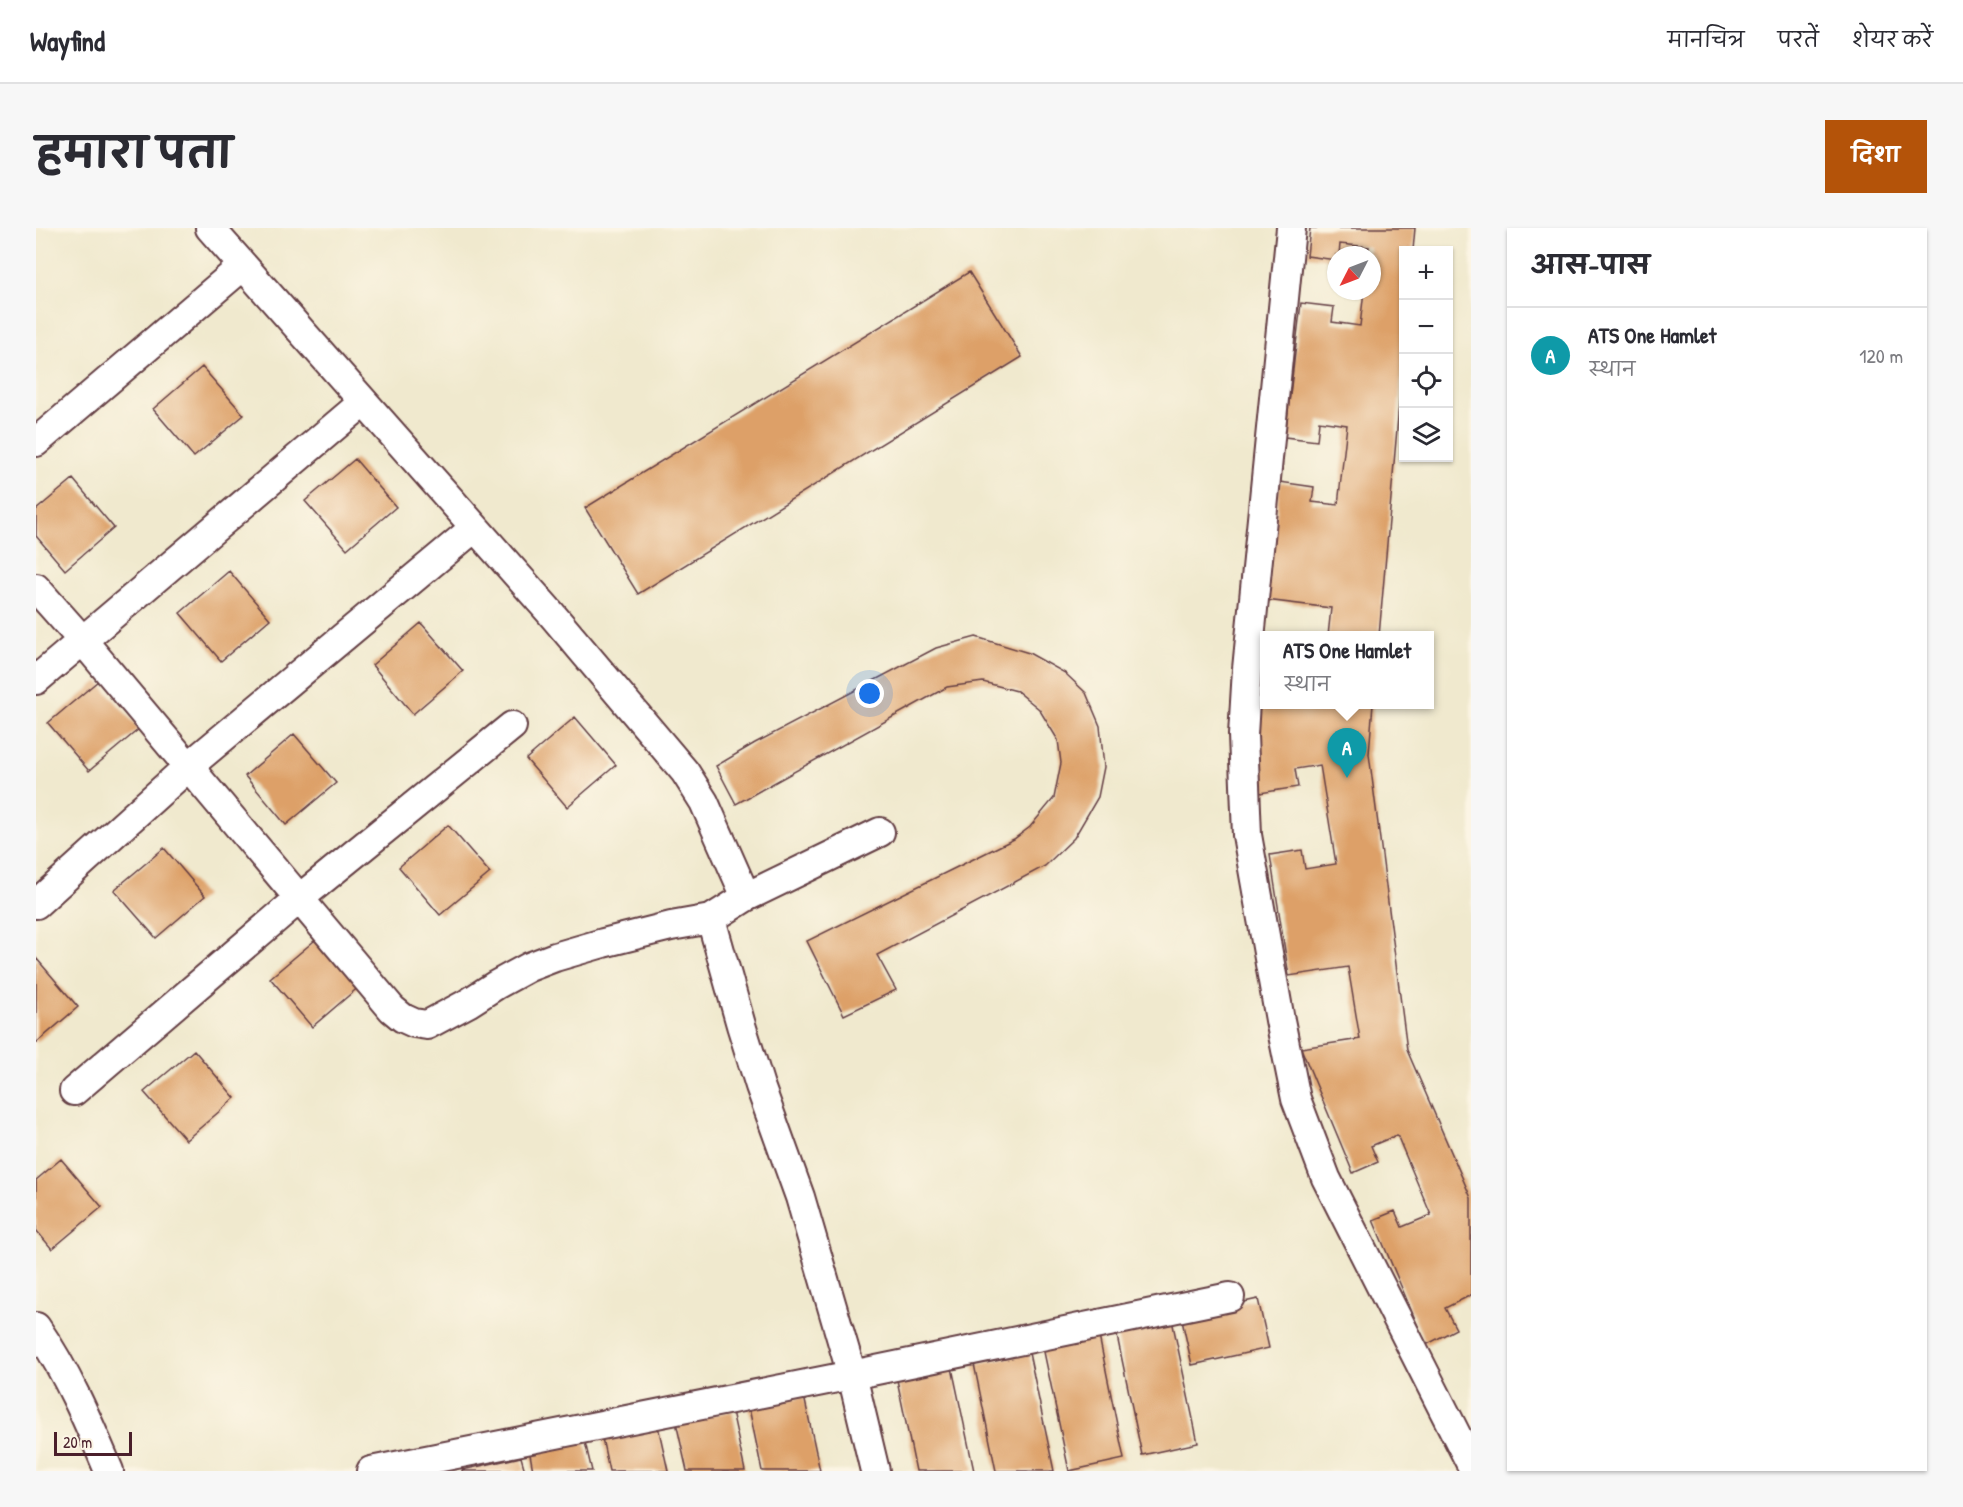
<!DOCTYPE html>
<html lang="hi">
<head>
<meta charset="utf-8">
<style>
	body { margin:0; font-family:"Patrick Hand","Playpen Sans Deva",sans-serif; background:#f7f7f7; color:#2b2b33 }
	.controls { position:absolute; right:18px; top:18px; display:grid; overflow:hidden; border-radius:0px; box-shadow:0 2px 4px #0004 }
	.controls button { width:54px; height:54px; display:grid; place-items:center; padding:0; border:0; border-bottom:2px solid #e1e1e2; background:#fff; color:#2b2b33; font:30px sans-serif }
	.compass { position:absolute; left:1291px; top:18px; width:54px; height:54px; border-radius:50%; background:#fff; box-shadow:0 2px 4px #0004; rotate:228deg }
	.scale { position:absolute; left:18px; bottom:15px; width:78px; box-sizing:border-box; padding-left:6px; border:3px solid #4a1f2b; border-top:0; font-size:16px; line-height:21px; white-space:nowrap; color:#4a1f2b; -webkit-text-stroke:4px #fcf5e5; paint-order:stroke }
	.you { position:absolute; left:834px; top:466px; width:21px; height:21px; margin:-15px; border:4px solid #fff; border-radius:50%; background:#1a73e8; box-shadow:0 0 0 9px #1a73e833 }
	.badge { display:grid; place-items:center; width:39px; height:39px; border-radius:50%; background:#b45309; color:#fff; font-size:20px; font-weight:700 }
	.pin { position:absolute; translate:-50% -50px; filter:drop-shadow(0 2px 3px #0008) }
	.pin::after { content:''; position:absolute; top:32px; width:21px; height:18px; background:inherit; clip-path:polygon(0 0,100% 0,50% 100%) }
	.popup { position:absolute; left:1224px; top:403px; width:174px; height:78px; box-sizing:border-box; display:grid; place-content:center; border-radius:0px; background:#fff; filter:drop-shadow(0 2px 4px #0005); font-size:20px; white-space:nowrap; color:#7c7c81 }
	.popup b { font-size:22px; color:#2b2b33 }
	.popup::after { content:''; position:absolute; left:50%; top:100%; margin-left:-12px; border:12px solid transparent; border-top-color:#fff }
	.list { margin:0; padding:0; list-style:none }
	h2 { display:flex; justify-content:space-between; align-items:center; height:78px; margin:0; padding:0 24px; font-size:26px }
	h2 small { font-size:20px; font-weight:400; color:#7c7c81 }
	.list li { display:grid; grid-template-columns:39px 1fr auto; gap:18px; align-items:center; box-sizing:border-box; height:96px; padding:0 24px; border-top:2px solid #e1e1e2 }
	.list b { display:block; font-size:22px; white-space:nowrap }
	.list p { margin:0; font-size:20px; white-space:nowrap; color:#7c7c81 }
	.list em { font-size:20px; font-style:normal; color:#7c7c81 }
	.icon { flex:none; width:33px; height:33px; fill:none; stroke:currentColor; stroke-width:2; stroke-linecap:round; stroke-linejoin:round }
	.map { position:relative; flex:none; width:1435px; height:1243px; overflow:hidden; border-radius:0px }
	header { display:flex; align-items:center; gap:36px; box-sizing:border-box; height:84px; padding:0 30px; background:#fff; border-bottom:2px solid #e1e1e2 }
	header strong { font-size:28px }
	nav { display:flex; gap:33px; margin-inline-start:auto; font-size:21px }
	.intro { display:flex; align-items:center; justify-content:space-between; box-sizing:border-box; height:144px; padding:0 36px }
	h1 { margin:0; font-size:42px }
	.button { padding:15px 27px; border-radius:0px; background:#b45309; color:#fff; font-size:21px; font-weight:700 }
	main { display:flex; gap:36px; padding:0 36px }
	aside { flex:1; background:#fff; border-radius:0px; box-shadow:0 2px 4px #0004 }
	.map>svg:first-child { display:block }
</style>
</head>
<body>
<header>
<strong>Wayfind</strong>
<nav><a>मानचित्र</a><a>परतें</a><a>शेयर करें</a></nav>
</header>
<div class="intro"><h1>हमारा पता</h1><a class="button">दिशा</a></div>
<main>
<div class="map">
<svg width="1435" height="1243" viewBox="0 0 1435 1243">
	<rect width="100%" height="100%" fill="#fcf5e5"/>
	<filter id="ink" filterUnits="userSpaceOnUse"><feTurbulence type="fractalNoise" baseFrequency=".0167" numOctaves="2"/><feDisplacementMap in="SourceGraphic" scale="12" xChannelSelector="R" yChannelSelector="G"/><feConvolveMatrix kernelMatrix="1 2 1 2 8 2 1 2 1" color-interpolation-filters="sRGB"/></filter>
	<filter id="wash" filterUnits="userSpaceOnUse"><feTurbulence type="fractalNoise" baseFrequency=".008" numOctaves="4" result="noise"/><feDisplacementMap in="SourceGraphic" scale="24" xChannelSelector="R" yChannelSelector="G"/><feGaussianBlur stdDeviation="1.35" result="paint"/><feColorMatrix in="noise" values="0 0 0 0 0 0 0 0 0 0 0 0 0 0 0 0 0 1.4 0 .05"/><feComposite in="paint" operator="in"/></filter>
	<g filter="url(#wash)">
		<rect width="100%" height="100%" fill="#f0e9ce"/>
		<g id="blocks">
			<path fill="#dda067" d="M1274 0H1379L1377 22H1368V120L1343 408H1292L1295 380 1230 372 1244 254 1278 259 1276 274 1302 277 1311 197 1283 193 1281 213 1249 209 1265 75 1298 79 1296 94 1324 98 1328 63H1336V27H1332L1333 19 1304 16 1303 27H1300V32L1271 28Z
				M933 44 986 129 602 366 549 280Z
				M166 139 208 187 158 229 117 181Z
				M319 231 360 279 311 321 269 273Z
				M37 251 78 300 29 342 0 308V282Z
				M193 343 234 391 185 433 144 385Z
				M385 395 427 443 377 486 336 437Z
				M940 409 993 425 1029 445 1050 465 1064 498 1068 539 1062 569 1038 610 1009 638 841 727 860 762 808 787 771 713 978 611 994 599 1018 570 1025 535 1022 512 1003 481 981 463 947 454 911 459 700 576 680 538 719 515 900 420Z
				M1222 440 1228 441V476H1337L1333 526 1371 822 1435 970V1067L1409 1080 1420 1101 1390 1117 1337 992 1359 983 1366 999 1395 987 1361 907 1335 918 1342 934 1317 945 1265 820 1324 811 1312 739 1253 748 1234 627 1266 622 1269 641 1300 636 1284 537 1259 541 1262 559 1224 565 1214 505Z
				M62 453 103 501 53 543 12 495Z
				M539 489 580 537 531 579 490 531Z
				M258 506 300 555 250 597 209 548Z
				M412 597 454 645 404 687 363 639Z
				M128 620 169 668 120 710 78 662Z
				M284 708 325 757 276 799 234 750Z
				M0 730 42 779 0 815Z
				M158 822 199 870 150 912 108 864Z
				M25 931 66 979 16 1021 0 1002V952Z
				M1222 1071 1233 1120 1156 1137 1145 1088Z
				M1136 1092 1162 1215 1106 1227 1080 1103Z
				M1063 1108 1088 1231 1033 1243 1007 1119Z
				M993 1125 1018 1243H960L938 1136Z
				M915 1135 938 1243H880L860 1147Z
				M768 1168 784 1243H726L713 1180Z
				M696 1183 709 1243H651L640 1194Z
				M622 1198 632 1243H573L566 1210Z
				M549 1214 556 1243H497L494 1226Z
				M485 1229 489 1243H426V1242Z"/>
		</g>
	</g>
	<g filter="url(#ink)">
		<use href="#blocks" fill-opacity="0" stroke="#633d43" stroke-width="1.5"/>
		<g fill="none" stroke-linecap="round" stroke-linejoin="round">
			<g stroke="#633d43" stroke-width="32">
				<path id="minor" d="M174 0 513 383 649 544 668 574 710 669
					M1255 0 1211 441 1207 507 1211 607 1244 792 1260 871 1290 950 1435 1236
					M0 214 201 43
					M0 360 47 413 356 781 367 790 378 795 391 797 432 775 460 757 493 739 519 729 567 715 635 698 675 691 710 669 844 604
					M0 452 324 177
					M0 676 153 538 431 306
					M675 691 705 797 724 858 764 969 816 1147 839 1243
					M38 863 264 670 476 498
					M0 1099C31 1144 52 1193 73 1243
					M335 1243 816 1147 1194 1069"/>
			</g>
			<use href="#minor" stroke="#fff" stroke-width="28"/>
		</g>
	</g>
</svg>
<div class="controls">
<button>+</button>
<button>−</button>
<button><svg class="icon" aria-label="locate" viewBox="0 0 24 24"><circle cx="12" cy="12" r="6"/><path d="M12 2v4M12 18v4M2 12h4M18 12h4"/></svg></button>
<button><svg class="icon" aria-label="layers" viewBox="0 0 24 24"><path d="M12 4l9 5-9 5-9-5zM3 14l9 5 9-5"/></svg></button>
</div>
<svg class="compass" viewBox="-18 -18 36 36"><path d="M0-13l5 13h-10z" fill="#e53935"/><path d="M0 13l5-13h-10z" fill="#7c7c81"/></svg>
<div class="scale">20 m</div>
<div class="you"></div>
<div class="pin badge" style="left:1311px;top:550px;background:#0f9aa8">A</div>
<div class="popup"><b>ATS One Hamlet</b>स्थान</div>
</div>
<aside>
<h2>आस-पास<small></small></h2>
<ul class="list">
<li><span class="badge" style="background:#0f9aa8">A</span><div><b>ATS One Hamlet</b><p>स्थान</p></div><em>120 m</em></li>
</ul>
</aside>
</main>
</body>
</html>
